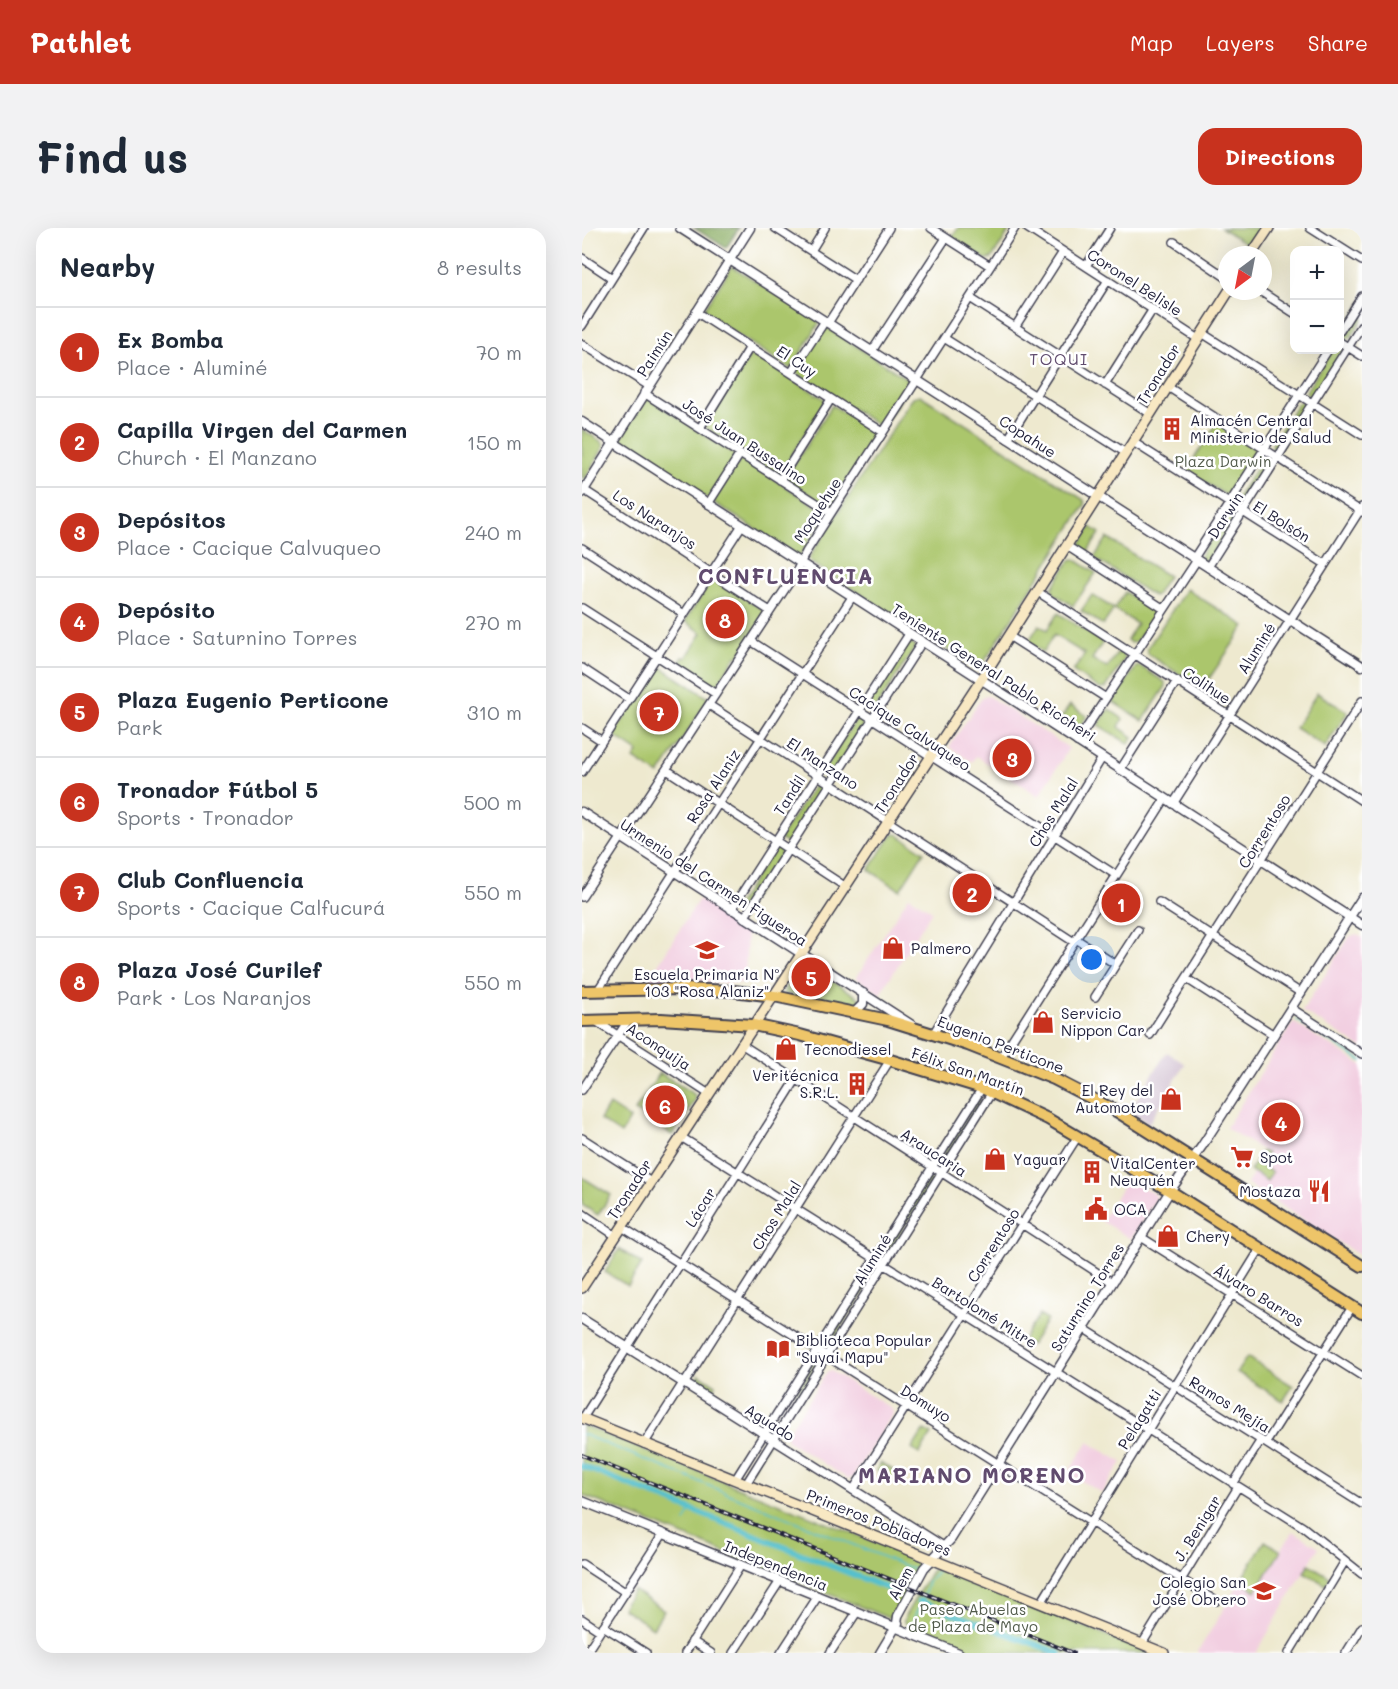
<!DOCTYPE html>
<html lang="en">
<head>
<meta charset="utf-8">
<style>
	body { margin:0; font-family:Mali,sans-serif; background:#f2f2f3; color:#1f2937 }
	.controls { position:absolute; right:18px; top:18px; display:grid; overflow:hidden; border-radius:12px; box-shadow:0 6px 24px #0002 }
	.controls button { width:54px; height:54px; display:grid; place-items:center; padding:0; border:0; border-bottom:2px solid #e0e1e3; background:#fff; color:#1f2937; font:30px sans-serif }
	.compass { position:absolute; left:636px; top:18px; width:54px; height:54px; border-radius:50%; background:#fff; box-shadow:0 6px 24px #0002; rotate:212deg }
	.you { position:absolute; left:510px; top:732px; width:21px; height:21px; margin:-15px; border:4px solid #fff; border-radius:50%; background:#1a73e8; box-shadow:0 0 0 9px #1a73e833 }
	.badge { display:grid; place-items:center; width:39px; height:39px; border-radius:50%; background:#c8321e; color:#fff; font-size:20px; font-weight:700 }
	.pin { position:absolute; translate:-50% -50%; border:3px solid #fff; box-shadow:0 2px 6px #0006 }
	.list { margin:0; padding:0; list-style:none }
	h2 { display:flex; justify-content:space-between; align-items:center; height:78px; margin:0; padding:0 24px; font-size:26px }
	h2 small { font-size:20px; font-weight:400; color:#747a83 }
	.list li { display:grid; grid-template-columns:39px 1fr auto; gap:18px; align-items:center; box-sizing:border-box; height:90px; padding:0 24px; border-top:2px solid #e0e1e3 }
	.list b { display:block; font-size:22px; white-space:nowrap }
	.list p { margin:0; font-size:20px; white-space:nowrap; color:#747a83 }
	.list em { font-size:20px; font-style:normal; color:#747a83 }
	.map { position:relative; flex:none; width:780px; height:1425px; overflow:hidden; border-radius:18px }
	header { display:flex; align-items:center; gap:36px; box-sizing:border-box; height:84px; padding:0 30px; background:#c8321e; color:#fff }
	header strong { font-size:28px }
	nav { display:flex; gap:33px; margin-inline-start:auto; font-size:21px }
	.intro { display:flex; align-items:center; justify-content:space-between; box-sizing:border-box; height:144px; padding:0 36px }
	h1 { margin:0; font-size:42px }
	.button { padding:15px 27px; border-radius:18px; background:#c8321e; color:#fff; font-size:21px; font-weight:700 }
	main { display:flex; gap:36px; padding:0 36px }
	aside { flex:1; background:#fff; border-radius:18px; box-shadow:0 6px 24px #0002 }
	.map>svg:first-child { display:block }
</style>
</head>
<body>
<header>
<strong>Pathlet</strong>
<nav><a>Map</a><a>Layers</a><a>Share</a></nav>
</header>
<div class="intro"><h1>Find us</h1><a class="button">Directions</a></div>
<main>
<aside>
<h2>Nearby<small>8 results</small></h2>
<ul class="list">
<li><span class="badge">1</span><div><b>Ex Bomba</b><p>Place · Aluminé</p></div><em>70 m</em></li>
<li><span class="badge">2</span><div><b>Capilla Virgen del Carmen</b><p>Church · El Manzano</p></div><em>150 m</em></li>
<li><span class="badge">3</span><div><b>Depósitos</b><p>Place · Cacique Calvuqueo</p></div><em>240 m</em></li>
<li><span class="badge">4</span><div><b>Depósito</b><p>Place · Saturnino Torres</p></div><em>270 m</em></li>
<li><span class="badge">5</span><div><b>Plaza Eugenio Perticone</b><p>Park</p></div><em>310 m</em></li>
<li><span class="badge">6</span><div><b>Tronador Fútbol 5</b><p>Sports · Tronador</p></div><em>500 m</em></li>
<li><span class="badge">7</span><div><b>Club Confluencia</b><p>Sports · Cacique Calfucurá</p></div><em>550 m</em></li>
<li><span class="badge">8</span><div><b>Plaza José Curilef</b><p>Park · Los Naranjos</p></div><em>550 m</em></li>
</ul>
</aside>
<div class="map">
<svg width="780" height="1425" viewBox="0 0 780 1425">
	<rect width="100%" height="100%" fill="#fff"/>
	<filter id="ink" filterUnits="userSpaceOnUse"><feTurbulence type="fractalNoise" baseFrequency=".0167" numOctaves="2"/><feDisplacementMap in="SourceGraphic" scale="12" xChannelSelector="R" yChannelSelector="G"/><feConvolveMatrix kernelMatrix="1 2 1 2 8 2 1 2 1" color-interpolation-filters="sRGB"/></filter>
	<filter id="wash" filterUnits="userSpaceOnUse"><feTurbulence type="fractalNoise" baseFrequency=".008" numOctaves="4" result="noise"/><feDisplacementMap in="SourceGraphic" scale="24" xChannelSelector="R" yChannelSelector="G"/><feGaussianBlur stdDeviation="1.35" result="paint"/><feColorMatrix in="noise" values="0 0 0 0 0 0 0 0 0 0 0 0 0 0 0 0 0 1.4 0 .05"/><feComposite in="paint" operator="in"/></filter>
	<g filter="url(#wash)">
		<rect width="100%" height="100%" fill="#eee9cf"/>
		<path fill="#f2cfe1" d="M406 468 487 520 457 568 394 528 390 534 367 519 400 469Z
			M327 668 350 683 298 766 274 750Z
			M117 671 165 702 163 755 65 754Z
			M775 706 780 709V820L720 783 768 708Z
			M711 794 780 837V1023L777 1027 665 956 685 925 644 900Z
			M546 950 573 967 574 971 549 1011 519 993Z
			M249 1143 310 1181 311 1186 271 1249 266 1251 205 1212 204 1207 244 1145Z
			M506 1214 540 1234 520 1265 486 1245Z
			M711 1303 737 1319 674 1425H615L683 1313 699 1322Z"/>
		<path fill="#cfbdcf" d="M585 824 603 836 567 895 547 883Z"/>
		<path fill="#abc66c" stroke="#667454" stroke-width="1.5" d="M376 0H429L410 30 405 32 369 10Z
			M639 0H679L668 18Z
			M150 38 238 94 209 141 120 84Z
			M780 74V92L768 110 762 111 760 105Z
			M243 98 330 154 300 200 213 144Z
			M758 118 760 124 732 168 726 169 724 163 750 122H758Z
			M170 125 244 172 197 247 122 199Z
			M338 167 502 272 503 277 400 437 393 439 228 334 227 330 331 169Z
			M65 169 155 228 126 271 37 213Z
			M719 174 722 175 724 181 697 221 691 222 690 216 716 175Z
			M250 177 296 206 249 280 203 251Z
			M635 195 676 222 647 269 604 243Z
			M0 201 20 214 22 219 3 251 0 249Z
			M685 227 688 228 689 234 662 276 657 277 654 275V271L681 230Z
			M159 230 245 285 217 329 131 274Z
			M648 282H653L654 288 627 331 621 333 618 329 619 326Z
			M509 299 518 305 505 325 498 321V317Z
			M525 310 586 348 573 369 512 330Z
			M492 331 514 345 491 378 471 365 470 360 488 332Z
			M130 351H133L183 383 184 386 157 428 155 427 135 457 131 458 97 436 101 429 104 430 120 405 103 393Z
			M604 361 663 398 620 461 566 426 565 421Z
			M543 364 572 382 573 386 554 414 549 415 545 412 555 396 532 381 521 397 499 383 510 367 532 381Z
			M476 385 521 414 510 431 525 440 536 424 542 427V432L524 460 518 461 491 443 503 426 472 407 461 424 446 414 457 397 465 402Z
			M326 413 334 418 290 486 281 480Z
			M558 438 583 454 584 458 561 493 531 474 554 439Z
			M79 439 125 469 126 472 77 547 52 531 56 524 31 507 75 441Z
			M735 465 766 484 743 519 713 500Z
			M488 477 505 488 496 501 492 503 477 493Z
			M527 481 541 491 537 499 551 509 547 516 516 497Z
			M277 487 286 492 247 552 239 546Z
			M236 552 244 557 206 616 197 611Z
			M315 606 342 624 318 662 287 642 310 607Z
			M193 618 201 623 162 684 154 679Z
			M223 735 276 769 279 773 273 780 202 766V762L219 737Z
			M78 845 113 867V872L90 907 53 883Z
			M397 871 401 874 361 937 356 934Z
			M27 877 48 891 39 906 18 892Z
			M680 923 685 925 678 937 690 944 685 953 668 942Z
			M0 949 29 967 16 987 0 977Z
			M347 950 351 953 304 1029 300 1026Z
			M37 1021 60 1036 46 1058 23 1044Z
			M291 1039 296 1042 246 1120 242 1118Z
			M457 1087 465 1092 448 1118 440 1113Z
			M665 1129 711 1158 701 1173 655 1144Z
			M232 1133 236 1136 193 1203 190 1201Z
			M117 1146 134 1157 130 1164 115 1155V1150Z
			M0 1197 335 1331 340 1338 312 1390 309 1391 0 1267Z
			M342 1202 350 1206 337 1226 330 1221Z
			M182 1213 186 1215 165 1249 161 1246Z
			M299 1235 322 1249 317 1257 294 1242Z
			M683 1313 699 1323 674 1363 658 1353Z
			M727 1336 748 1349 744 1357 722 1344Z
			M354 1340 359 1341 569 1425H392L329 1400 322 1394 323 1388 349 1343Z
			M51 1362 82 1382 71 1400 40 1380Z"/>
		<path fill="#88ab60" stroke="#55664e" stroke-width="1.5" d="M112 0H157L144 20Z"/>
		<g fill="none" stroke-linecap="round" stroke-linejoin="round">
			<path stroke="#54c0cd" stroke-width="1.5" d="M715 792 780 833
				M0 1206 333 1342
				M103 1294 109 1282
				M327 1399 340 1374 346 1354 356 1343"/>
			<path stroke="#54c0cd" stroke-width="6" d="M0 1238 307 1361
				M337 1373 477 1425"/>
		</g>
	</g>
	<g filter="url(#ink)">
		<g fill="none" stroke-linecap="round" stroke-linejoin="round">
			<g stroke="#414051" stroke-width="10">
				<path id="minor" d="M193 0 274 52
					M349 0 408 38
					M445 0 616 111
					M728 0 780 33
					M592 14 645 50
					M229 23 243 0
					M0 30 30 50
					M504 38 528 0
					M678 63 712 85
					M388 70 569 186
					M114 84 301 204
					M246 95 307 0
					M0 98 62 0
					M433 99 481 24
					M758 103 780 68
					M620 105 780 207
					M362 110 544 225
					M758 114 780 128
					M0 116 67 158
					M290 123 364 10
					M209 145 243 93
					M523 157 571 81
					M586 159 780 284
					M62 165 249 284
					M118 200 168 119
					M426 211 526 52
					M551 214 743 336
					M198 252 249 171
					M2 262 188 383
					M126 276 158 226
					M485 318 582 381
					M0 320 102 386
					M612 330 746 122
					M626 339 780 97
					M456 364 780 573
					M0 380 134 466
					M427 408 524 470
					M169 413 534 647
					M0 440 47 471
					M127 477 492 714
					M0 500 20 513
					M495 514 615 332
					M85 542 264 659
					M538 542 595 453
					M0 544 160 297
					M591 576 780 279
					M0 669 213 346 224 324 433 0
					M577 674 719 765
					M149 682 327 406
					M162 690 340 414
					M494 711 533 736
					M605 751 692 807
					M16 762 270 369
					M513 769 556 702
					M709 780 780 826
					M15 794 127 866
					M351 806 520 530
					M568 807 780 473
					M159 816 530 1054
					M419 829 583 571
					M0 862 47 791
					M99 909 721 1299 780 1346
					M0 910 69 954
					M0 985 34 1008
					M40 999 634 1373
					M559 1009 780 1148
					M501 1100 780 1276
					M102 1156 308 832
					M1 1190 214 852
					M684 1215 770 1079
					M62 1216 101 1155
					M153 1252 400 860
					M164 1256 410 864
					M651 1256 679 1212
					M271 1262 496 908
					M0 1336 43 1364
					M459 1375 678 1021
					M0 1391 18 1403
					M21 1398 64 1425
					M110 1413 129 1425
					M560 1416 656 1259
					M4 1425 81 1306
					M103 1425 159 1337
					M151 1425 198 1353
					M199 1425 236 1368
					M248 1425 275 1384
					M707 1425 763 1333
					M764 1425 780 1399"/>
			</g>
			<g stroke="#414051" stroke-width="11">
				<path id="tertiary" d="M98 0 780 438
					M0 194 780 697
					M0 265 168 0
					M0 584 330 797
					M273 784 281 776V765
					M0 1091 362 1319
					M0 1273 377 1425
					M315 1395 316 1388 342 1340 369 1311 588 963 620 918 780 670
					M298 1425 316 1395"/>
			</g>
			<g stroke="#414051" stroke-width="12">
				<path id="secondary" d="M669 27 687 0
					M0 1060 399 452 647 63
					M0 1190 582 1425"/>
			</g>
			<g stroke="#414051" stroke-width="14">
				<path id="trunk" d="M0 763 101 761 151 763 192 768 306 792 386 817 472 851 536 884 780 1038
					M0 793 79 791 171 797 218 807 308 832 400 860 466 891 588 963 780 1085"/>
			</g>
			<use href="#minor" stroke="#fff" stroke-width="7"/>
			<use href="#tertiary" stroke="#fff" stroke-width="8"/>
			<use href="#secondary" stroke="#f8e8c3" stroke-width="9"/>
			<use href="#trunk" stroke="#eec569" stroke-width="10"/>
			<g stroke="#22223b" stroke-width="4">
				<path id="rail" d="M0 1227 491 1425"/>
			</g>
			<use href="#rail" stroke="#fff" stroke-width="1.5" stroke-dasharray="4.5" stroke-linecap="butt"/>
		</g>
	</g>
	<defs>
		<g id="building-bare" transform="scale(1.8)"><path d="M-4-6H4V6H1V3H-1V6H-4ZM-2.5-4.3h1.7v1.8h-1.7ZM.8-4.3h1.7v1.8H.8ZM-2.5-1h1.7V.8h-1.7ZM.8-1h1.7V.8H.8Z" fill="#c8321e" stroke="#fff" stroke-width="2.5" paint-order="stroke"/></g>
		<g id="shop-bare" transform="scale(1.8)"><path d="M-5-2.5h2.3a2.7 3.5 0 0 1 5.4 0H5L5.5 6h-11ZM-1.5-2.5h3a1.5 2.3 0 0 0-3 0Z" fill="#c8321e" stroke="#fff" stroke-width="2.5" paint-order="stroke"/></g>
		<g id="school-bare" transform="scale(1.8)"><path d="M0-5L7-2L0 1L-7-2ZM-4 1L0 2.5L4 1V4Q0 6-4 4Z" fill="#c8321e" stroke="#fff" stroke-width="2.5" paint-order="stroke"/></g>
		<g id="supermarket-bare" transform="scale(1.8)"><path d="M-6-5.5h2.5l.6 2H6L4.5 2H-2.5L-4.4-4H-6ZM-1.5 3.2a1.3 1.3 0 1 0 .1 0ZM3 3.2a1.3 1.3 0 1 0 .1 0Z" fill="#c8321e" stroke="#fff" stroke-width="2.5" paint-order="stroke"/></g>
		<g id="restaurant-bare" transform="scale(1.8)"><path d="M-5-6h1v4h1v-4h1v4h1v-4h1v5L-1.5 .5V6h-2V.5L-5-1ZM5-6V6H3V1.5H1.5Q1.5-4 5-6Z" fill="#c8321e" stroke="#fff" stroke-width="2.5" paint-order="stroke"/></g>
		<g id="civic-bare" transform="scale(1.8)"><path d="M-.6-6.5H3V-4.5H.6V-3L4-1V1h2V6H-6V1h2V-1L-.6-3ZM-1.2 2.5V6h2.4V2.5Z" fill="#c8321e" stroke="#fff" stroke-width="2.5" paint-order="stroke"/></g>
		<g id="library-bare" transform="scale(1.8)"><path d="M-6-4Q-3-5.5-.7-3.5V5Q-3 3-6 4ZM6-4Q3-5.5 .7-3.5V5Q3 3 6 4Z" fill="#c8321e" stroke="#fff" stroke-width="2.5" paint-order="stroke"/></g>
	</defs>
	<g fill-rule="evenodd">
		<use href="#building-bare" x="590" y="201"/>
		<use href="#shop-bare" x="311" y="720"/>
		<use href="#school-bare" x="125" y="722"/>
		<use href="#shop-bare" x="461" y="794"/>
		<use href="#shop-bare" x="204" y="821"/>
		<use href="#building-bare" x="275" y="856"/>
		<use href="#shop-bare" x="589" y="871"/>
		<use href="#supermarket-bare" x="660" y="929"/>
		<use href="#shop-bare" x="413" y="931"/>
		<use href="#building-bare" x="510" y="944"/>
		<use href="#restaurant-bare" x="737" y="963"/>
		<use href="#civic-bare" x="514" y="981"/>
		<use href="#shop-bare" x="586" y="1008"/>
		<use href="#library-bare" x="196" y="1121"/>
		<use href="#school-bare" x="682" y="1363"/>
	</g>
	<g text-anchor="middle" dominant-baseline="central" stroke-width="5" stroke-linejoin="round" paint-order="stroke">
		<g font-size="15" fill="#22223b" stroke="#fff">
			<text transform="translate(553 54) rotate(33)">Coronel Belisle</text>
			<text transform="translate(72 125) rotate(-57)">Paimún</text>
			<text transform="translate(215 133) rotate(33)">El Cuy</text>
			<text transform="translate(576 146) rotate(-58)">Tronador</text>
			<text transform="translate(446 208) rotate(33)">Copahue</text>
			<text transform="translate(163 213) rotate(33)">José Juan Bussalino</text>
			<text transform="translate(235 282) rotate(-57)">Moquehue</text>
			<text transform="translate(643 287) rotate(-57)">Darwin</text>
			<text transform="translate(73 291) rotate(33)">Los Naranjos</text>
			<text transform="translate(700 293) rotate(32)">El Bolsón</text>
			<text transform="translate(674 420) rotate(-58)">Aluminé</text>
			<text transform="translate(412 444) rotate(33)">Teniente General Pablo Riccheri</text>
			<text transform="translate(625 457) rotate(33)">Colihue</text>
			<text transform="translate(328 500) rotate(33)">Cacique Calvuqueo</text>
			<text transform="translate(241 535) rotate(33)">El Manzano</text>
			<text transform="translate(314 555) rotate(-57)">Tronador</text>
			<text transform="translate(131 558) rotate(-57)">Rosa Alaniz</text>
			<text transform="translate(207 567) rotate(-57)">Tandil</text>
			<text transform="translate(471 584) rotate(-58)">Chos Malal</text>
			<text transform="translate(682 603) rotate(-58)">Correntoso</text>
			<text transform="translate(132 654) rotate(33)">Urmenio del Carmen Figueroa</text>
			<text transform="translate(419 816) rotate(21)">Eugenio Perticone</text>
			<text transform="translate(77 818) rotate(33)">Aconquija</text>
			<text transform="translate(386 843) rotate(19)">Félix San Martín</text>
			<text transform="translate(352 924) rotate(33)">Araucaria</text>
			<text transform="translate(47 961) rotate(-57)">Tronador</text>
			<text transform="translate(118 979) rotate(-58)">Lácar</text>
			<text transform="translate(194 987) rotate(-58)">Chos Malal</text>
			<text transform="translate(411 1017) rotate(-58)">Correntoso</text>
			<text transform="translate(290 1031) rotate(-58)">Aluminé</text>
			<text transform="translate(677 1067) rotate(32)">Álvaro Barros</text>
			<text transform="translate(505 1069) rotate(-58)">Saturnino Torres</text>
			<text transform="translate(403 1084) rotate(32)">Bartolomé Mitre</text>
			<text transform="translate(344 1175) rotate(32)">Domuyo</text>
			<text transform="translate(648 1176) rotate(32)">Ramos Mejía</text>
			<text transform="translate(557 1191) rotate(-58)">Pelagatti</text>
			<text transform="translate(188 1194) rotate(32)">Aguado</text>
			<text transform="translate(297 1294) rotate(22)">Primeros Pobladores</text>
			<text transform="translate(615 1300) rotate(-58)">J. Benigar</text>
			<text transform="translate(194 1337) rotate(22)">Independencia</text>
			<text transform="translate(318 1355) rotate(-61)">Alem</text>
		</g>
		<g font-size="15" fill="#22223b" stroke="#fff" text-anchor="start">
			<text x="608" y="192">Almacén Central<tspan x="608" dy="17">Ministerio de Salud</tspan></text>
			<text x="329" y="720">Palmero</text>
			<text x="125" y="746" text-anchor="middle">Escuela Primaria Nº<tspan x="125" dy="17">103 "Rosa Alaniz"</tspan></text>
			<text x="479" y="785">Servicio<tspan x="479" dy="17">Nippon Car</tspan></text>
			<text x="222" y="821">Tecnodiesel</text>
			<text x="257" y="847" text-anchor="end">Veritécnica<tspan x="257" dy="17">S.R.L.</tspan></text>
			<text x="571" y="862" text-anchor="end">El Rey del<tspan x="571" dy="17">Automotor</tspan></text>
			<text x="678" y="929">Spot</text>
			<text x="431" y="931">Yaguar</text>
			<text x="528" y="935">VitalCenter<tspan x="528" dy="17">Neuquén</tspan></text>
			<text x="719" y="963" text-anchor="end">Mostaza</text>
			<text x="532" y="981">OCA</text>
			<text x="604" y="1008">Chery</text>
			<text x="214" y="1112">Biblioteca Popular<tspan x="214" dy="17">"Suyai Mapu"</tspan></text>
			<text x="664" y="1354" text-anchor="end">Colegio San<tspan x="664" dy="17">José Obrero</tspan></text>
		</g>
		<g font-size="15" fill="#525b4c" stroke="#fff">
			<text x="641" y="233">Plaza Darwin</text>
			<text x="391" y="1381">Paseo Abuelas<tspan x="391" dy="17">de Plaza de Mayo</tspan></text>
		</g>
		<g font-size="16" letter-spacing="1.5" fill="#604b6e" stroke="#fff">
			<text x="477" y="130">TOQUI</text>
		</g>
		<g font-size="21" font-weight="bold" letter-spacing="1.5" fill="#604b6e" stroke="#fff">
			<text x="204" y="347">CONFLUENCIA</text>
			<text x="390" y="1246">MARIANO MORENO</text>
		</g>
	</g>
</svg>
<div class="controls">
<button>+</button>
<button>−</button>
</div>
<svg class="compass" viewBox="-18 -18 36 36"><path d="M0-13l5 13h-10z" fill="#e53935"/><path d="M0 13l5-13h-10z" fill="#747a83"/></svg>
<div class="you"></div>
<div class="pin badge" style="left:539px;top:675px">1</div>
<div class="pin badge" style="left:390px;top:665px">2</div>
<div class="pin badge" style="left:430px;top:530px">3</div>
<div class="pin badge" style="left:699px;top:894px">4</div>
<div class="pin badge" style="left:229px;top:749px">5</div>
<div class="pin badge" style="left:83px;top:877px">6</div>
<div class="pin badge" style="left:77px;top:484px">7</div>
<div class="pin badge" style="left:143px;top:391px">8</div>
</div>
</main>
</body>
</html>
